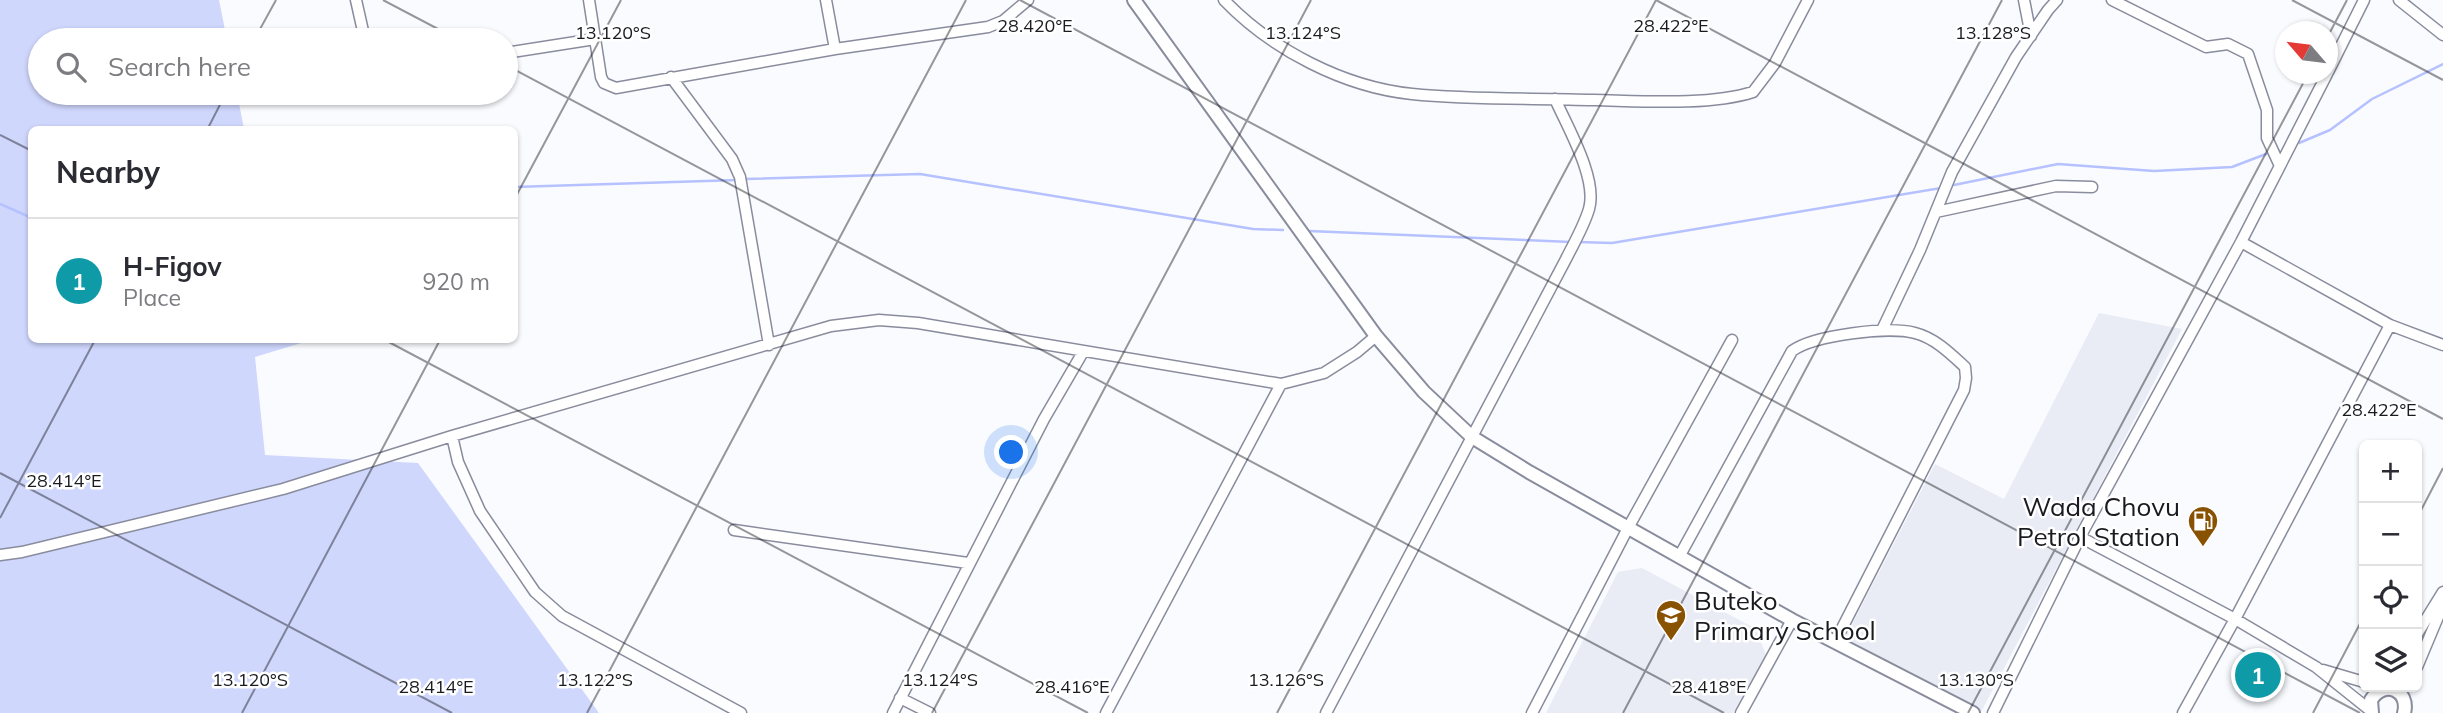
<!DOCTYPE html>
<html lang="en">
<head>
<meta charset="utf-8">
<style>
	body { margin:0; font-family:Mulish,sans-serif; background:#f2f2f3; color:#2b2b33 }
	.controls { position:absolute; right:21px; bottom:21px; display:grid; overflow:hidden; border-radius:10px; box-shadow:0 2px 5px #0004 }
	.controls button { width:63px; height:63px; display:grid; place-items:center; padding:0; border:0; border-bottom:2px solid #e1e1e2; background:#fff; color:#2b2b33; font:35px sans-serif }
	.compass { position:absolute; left:2275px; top:21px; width:63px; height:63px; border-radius:50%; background:#fff; box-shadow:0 2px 5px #0004; rotate:298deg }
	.you { position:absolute; left:1012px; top:453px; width:24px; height:24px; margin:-18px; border:5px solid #fff; border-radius:50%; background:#1a73e8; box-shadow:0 0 0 10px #1a73e833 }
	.badge { display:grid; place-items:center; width:46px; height:46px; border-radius:50%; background:#2563eb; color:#fff; font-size:23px; font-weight:700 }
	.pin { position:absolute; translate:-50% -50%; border:4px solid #fff; box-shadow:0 2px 7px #0006 }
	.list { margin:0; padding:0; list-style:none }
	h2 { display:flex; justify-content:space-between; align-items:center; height:91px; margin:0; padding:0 28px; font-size:30px }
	h2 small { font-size:23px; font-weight:400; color:#7c7c81 }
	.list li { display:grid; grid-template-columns:46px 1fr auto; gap:21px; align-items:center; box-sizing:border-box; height:126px; padding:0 28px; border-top:2px solid #e1e1e2 }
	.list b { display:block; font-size:26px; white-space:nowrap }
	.list p { margin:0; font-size:23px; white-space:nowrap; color:#7c7c81 }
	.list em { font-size:23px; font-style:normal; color:#7c7c81 }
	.icon { flex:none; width:38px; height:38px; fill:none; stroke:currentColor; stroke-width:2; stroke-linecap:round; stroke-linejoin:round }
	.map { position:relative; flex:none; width:2443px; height:713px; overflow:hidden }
	.search { position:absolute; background:#fff; box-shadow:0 2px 5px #0004; left:28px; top:28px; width:490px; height:77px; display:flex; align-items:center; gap:18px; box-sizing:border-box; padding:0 24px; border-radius:38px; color:#7c7c81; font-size:26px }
	.panel { position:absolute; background:#fff; box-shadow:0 2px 5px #0004; left:28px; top:126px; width:490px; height:217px; border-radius:10px }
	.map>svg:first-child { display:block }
</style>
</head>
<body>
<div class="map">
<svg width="2443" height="713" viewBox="0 0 2443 713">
	<rect width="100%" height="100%" fill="#fafbff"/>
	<path fill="#e9ebf5" d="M2099 313 2182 329 1981 712 1845 638 1935 464 2004 499Z
		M1642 568 1756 629 1766 655 1733 713H1546L1618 572Z"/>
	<path fill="#cfd7fd" d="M0 0H219L227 40H40V93H237L244 129 32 130V340H311L255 357 265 455 418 463 599 713H0Z"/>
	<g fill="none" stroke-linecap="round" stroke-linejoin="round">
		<path stroke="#b6c1ff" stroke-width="2.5" d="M2299 143 2330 130 2372 99 2443 64
			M745 179 920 174 1253 229 1283 230
			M1954 185 2058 164 2154 171 2232 167 2266 154
			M514 187 738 180
			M0 204 32 218
			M1309 231 1571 242
			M1578 242 1612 243 1941 188"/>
		<g stroke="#898c9d" stroke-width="13">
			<path id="minor" d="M356 0 365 40
				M589 0 601 77 604 83 616 88 835 49 988 27 1003 21 1028 0
				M826 0 835 49
				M1224 0C1272 50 1344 87 1412 94 1472 100 1533 98 1594 100 1641 101 1709 106 1753 92L1775 63 1808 0
				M2024 0 2031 36
				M2112 0 2206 47 2228 44 2248 54 2267 110V138L2280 166
				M2399 0 2443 35
				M506 53 595 39
				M2328 72 2364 0
				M671 77 732 159 740 177 769 345
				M1936 212 2056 186 2092 187
				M2241 242 2390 325 2443 345
				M1882 330 1920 250 1952 172 2016 57 2048 10 2057 0
				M452 436 458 462 480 511 535 592 562 616 741 713
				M734 530 968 563
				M2080 537 2235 619 2316 667 2371 711
				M0 555 22 552 283 489 452 436 831 326 879 320 918 323 1281 384 1324 373 1357 352 1376 336
				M1679 557 1792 351C1814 335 1889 326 1915 333 1935 338 1951 354 1965 367L1966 378 1964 390 1835 642
				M2417 634 2443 592
				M2417 667 2443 605
				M2323 670 2364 682
				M900 698 930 713
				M893 713 1044 419 1083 352
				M1106 713 1281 384
				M1326 713 1566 259C1574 243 1584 226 1589 209 1598 179 1567 126 1555 99
				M1532 713 1628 528 1732 340
				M1741 713 1792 620
				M1993 713 2080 537 2241 242 2327 74
				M2183 713 2235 619 2390 325"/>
		</g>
		<g stroke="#898c9d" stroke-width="16">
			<path id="major" d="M1134 0 1376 336 1424 392 1472 437 1529 472 1792 620 1973 713
				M2372 713 2371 700C2384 679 2410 690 2404 713"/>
		</g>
		<use href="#minor" stroke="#fff" stroke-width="10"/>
		<use href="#major" stroke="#fff" stroke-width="12"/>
	</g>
	<path fill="none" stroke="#1a1b21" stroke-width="2" stroke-opacity="0.45" d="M383 0 459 40M1020 0 2360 713M1656 0 2443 419M2292 0 2443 80M2328 36 2347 0M254 40 276 0M506 65 1724 713M207 130 226 93M0 135 32 151M514 200 621 0M385 340 1088 713M0 473 452 713M0 518 95 340M2417 518 2443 468M242 713 440 340M587 713 966 0M932 713 1311 0M1277 713 1656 0M1623 713 2002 0M1968 713 2308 74M2313 713 2364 616"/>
	<defs>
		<g id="fuel-pin" transform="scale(1.575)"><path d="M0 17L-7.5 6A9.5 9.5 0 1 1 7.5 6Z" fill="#895203" stroke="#fff"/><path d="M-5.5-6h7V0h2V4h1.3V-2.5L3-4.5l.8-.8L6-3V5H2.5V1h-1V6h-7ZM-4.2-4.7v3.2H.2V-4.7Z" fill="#fff"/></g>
		<g id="school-pin" transform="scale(1.575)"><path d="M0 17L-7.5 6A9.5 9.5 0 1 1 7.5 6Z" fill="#895203" stroke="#fff"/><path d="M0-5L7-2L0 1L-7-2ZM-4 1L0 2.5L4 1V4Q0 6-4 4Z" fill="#fff"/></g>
	</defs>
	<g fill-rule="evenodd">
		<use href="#fuel-pin" x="2203" y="521"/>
		<use href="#school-pin" x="1671" y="615"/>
	</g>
	<g text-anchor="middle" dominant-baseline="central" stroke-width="5" stroke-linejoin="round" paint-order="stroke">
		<g font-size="26" fill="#1a1b21" stroke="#fff" text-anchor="end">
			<text x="2180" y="506">Wada Chovu<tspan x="2180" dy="30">Petrol Station</tspan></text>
			<text x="1694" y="600" text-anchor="start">Buteko<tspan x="1694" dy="30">Primary School</tspan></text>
		</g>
	</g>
	<g font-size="18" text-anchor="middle" fill="#1a1b21" stroke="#fff" stroke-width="5" stroke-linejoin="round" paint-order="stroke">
		<text x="1035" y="32">28.420°E</text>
		<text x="1671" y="32">28.422°E</text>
		<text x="613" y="39">13.120°S</text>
		<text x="1303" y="39">13.124°S</text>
		<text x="1993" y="39">13.128°S</text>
		<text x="2379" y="416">28.422°E</text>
		<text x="64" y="487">28.414°E</text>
		<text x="250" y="686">13.120°S</text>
		<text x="595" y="686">13.122°S</text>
		<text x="940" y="686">13.124°S</text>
		<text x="1286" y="686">13.126°S</text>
		<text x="1976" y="686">13.130°S</text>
		<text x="436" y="693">28.414°E</text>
		<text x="1072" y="693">28.416°E</text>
		<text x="1709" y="693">28.418°E</text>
	</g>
</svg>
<div class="controls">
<button>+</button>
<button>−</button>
<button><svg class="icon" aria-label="locate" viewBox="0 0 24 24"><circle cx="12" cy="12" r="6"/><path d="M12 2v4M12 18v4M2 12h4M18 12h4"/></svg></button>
<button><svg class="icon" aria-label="layers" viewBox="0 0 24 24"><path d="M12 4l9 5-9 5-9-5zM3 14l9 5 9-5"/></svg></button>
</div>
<svg class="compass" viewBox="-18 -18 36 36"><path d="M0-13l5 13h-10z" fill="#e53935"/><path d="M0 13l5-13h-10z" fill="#7c7c81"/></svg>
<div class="you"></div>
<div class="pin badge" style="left:2258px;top:675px;background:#0f9aa8">1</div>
<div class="search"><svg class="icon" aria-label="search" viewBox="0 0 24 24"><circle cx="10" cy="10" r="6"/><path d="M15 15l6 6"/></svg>Search here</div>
<section class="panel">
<h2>Nearby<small></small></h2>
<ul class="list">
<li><span class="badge" style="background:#0f9aa8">1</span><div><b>H-Figov</b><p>Place</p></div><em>920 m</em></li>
</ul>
</section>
</div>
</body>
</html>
